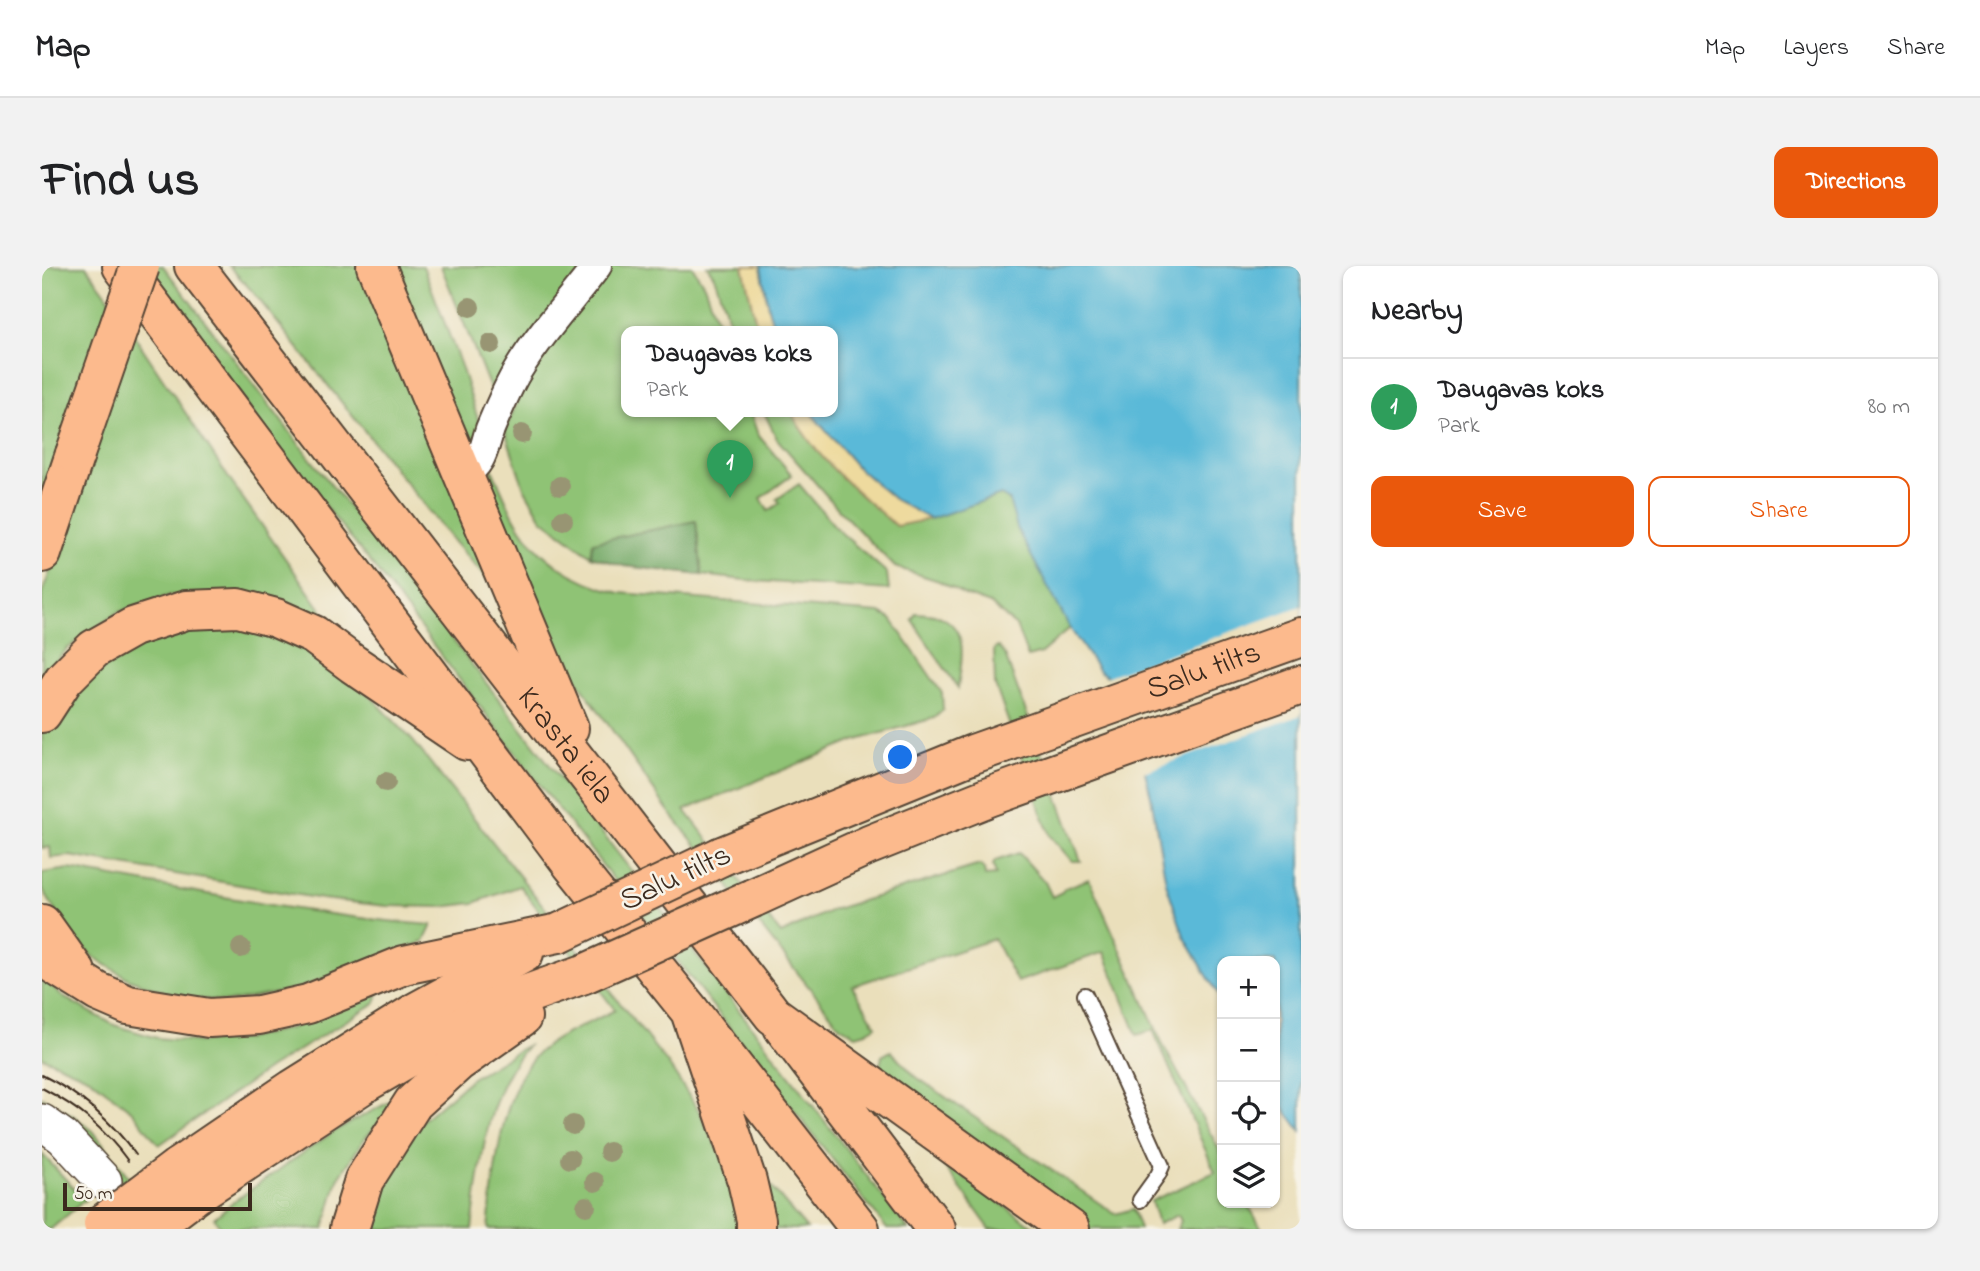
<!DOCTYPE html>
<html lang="en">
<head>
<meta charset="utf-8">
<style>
	body { margin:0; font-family:"Indie Flower",sans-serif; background:#f2f2f2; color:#202124 }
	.controls { position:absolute; right:21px; bottom:21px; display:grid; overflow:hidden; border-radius:14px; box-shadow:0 2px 5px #0004 }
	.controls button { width:63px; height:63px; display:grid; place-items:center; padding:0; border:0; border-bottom:2px solid #e0e0e0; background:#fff; color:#202124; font:35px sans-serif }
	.scale { position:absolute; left:21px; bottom:18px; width:189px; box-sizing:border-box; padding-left:7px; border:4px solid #3b2a1e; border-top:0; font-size:19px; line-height:24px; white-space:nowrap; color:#3b2a1e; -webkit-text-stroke:5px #f7f3e8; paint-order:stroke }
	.you { position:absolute; left:859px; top:492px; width:24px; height:24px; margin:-18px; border:5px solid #fff; border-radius:50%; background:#1a73e8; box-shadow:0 0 0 10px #1a73e833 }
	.badge { display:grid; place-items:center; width:46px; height:46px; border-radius:50%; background:#ea580c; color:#fff; font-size:23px; font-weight:700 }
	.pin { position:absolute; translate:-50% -58px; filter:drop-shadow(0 2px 4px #0008) }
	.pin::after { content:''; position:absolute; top:37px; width:24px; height:21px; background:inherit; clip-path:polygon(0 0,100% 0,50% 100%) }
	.popup { position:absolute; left:579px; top:60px; width:217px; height:91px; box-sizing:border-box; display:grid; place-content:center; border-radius:14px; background:#fff; filter:drop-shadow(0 2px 5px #0005); font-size:23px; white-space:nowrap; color:#757577 }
	.popup b { font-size:26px; color:#202124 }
	.popup::after { content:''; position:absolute; left:50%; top:100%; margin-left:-14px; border:14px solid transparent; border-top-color:#fff }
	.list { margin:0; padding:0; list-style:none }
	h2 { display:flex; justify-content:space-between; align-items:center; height:91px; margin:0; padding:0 28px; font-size:30px }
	h2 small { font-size:23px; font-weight:400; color:#757577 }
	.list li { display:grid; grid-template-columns:46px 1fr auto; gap:21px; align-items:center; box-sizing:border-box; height:98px; padding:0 28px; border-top:2px solid #e0e0e0 }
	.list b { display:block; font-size:26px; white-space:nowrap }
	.list p { margin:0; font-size:23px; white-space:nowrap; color:#757577 }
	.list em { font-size:23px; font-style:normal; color:#757577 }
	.actions { display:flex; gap:14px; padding:21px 28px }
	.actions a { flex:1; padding:16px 0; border:2px solid #ea580c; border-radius:14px; text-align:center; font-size:24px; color:#ea580c }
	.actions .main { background:#ea580c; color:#fff }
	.icon { flex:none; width:38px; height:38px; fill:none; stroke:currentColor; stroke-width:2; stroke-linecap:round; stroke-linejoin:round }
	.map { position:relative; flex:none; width:1259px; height:963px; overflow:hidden; border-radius:14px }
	header { display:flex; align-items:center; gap:42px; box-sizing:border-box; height:98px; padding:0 35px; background:#fff; border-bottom:2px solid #e0e0e0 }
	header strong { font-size:33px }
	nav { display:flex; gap:38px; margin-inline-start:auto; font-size:24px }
	.intro { display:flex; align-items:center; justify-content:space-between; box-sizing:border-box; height:168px; padding:0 42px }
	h1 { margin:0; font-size:49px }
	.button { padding:18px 32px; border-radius:14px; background:#ea580c; color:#fff; font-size:24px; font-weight:700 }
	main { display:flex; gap:42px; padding:0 42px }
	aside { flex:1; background:#fff; border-radius:14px; box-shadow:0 2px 5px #0004 }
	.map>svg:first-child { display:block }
</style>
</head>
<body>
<header>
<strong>Map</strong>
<nav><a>Map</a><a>Layers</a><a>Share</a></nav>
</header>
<div class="intro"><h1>Find us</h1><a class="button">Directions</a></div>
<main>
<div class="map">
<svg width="1259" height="963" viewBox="0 0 1259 963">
	<rect width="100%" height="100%" fill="#f7f3e8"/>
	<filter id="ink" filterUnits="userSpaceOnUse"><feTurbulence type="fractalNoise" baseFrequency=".0143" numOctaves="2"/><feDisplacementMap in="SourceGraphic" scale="14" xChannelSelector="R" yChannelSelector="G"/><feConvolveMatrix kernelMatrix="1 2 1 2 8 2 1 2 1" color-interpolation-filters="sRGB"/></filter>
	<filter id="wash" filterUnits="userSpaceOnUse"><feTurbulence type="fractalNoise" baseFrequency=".00686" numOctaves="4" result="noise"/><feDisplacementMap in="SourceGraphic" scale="28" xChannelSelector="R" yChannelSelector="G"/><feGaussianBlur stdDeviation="1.57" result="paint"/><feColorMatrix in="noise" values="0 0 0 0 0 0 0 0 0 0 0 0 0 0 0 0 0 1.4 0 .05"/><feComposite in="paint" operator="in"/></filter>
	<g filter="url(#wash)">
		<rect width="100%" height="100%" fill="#eadfbb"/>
		<path fill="#8fc374" stroke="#657649" stroke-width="2" d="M0 0H44L66 30 188 214 290 359 129 329 75 347 25 383 0 411V327L50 194 0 234Z
			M101 0H121L257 178 360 308 866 963H845L490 509 339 310 217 157Z
			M187 0H316L451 320 411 275 211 26Z
			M346 0H381L419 100 440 166 424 185Z
			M399 0H546L451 130Z
			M567 0H650L662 19 679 66H585V146H708L716 169 750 209 719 232 726 245 738 237 735 233 757 218 796 264 845 307 847 324 712 315 660 309 654 255 552 276 549 290 500 253 482 222 463 165 487 107Z
			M665 0H701L716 66H691L672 10Z
			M722 146H749C773 192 815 226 854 260L888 253 959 229 967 234 1028 362 999 387 986 391 974 360 948 338 923 329 897 315 853 301 799 246 735 173Z
			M449 200C456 216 463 233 471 249 494 293 532 315 578 327L838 347 849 353 900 427 901 444 892 452 815 474 643 544 739 668 790 644 938 599 942 603 943 610 954 609 951 599 953 595 977 587 1003 616 1010 631 1020 626 1023 622 1047 613 1122 781 1180 889V937H1205L1220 963H1135L1139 955 1136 949 1116 958 1109 935 1173 906 1111 764 1095 769 1062 686 975 716 952 673 810 720 834 760 824 766 814 769 798 760 625 543 504 369 448 242Z
			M874 347C882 348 894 348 901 352 928 367 919 396 916 422L870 354Z
			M212 359 250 373 318 419 371 475 626 798 659 848 688 907 700 963H446C451 914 459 820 498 785 514 770 552 755 573 744L478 620 432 637 399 641 345 640 280 633 28 590 9 592 8 581 0 582V468L20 438 51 402 125 364Z
			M956 381 963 389 1039 595H1030L1008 570 953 419 952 383Z
			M27 603C147 624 268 650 390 659L382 676 256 723 187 736 137 731 87 713 50 690 23 662 0 622V607Z
			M0 710 21 731 72 759 115 772 160 776 203 773 248 762 336 727 333 737 228 802 117 879 90 845 48 812 0 791Z
			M487 778C443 826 438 901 430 963H324L334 921 381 854 430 812Z
			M849 785 873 810 1073 948 1091 943 1098 963H1047L864 834 837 804 840 790Z
			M0 831 32 850 51 865 127 963H114L71 903 0 841Z
			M347 836 350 839 348 845 323 872 296 913 282 963H180L172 952 195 933 294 864Z
			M0 888 43 934 9 963H0Z
			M898 894 995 963H948Z
			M724 915 765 963H729Z"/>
		<path fill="#73a966" stroke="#576a42" stroke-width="2" d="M654 255 660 309 582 300 549 290 551 276Z"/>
		<path fill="#eeda9e" stroke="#94825e" stroke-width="2" d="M701 0H719L726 41 733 66H716Z
			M749 146H768L816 202 852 233 888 253 854 260C815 226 773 192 749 146Z"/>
		<path fill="#5ab9d8" stroke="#4a727b" stroke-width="2" d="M719 0H1259V865L1233 831V695H1180V735L1142 670 1124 617 1109 530 1103 506 1065 410 1057 405 1028 362 976 265 967 234 959 229 888 253 852 233 816 202 768 146H791V66H733L726 41Z"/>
		<path fill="#eadfbb" d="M1259 340V449L1099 507 1061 412Z"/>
	</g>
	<g filter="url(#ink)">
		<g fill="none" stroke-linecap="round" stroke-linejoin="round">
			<g stroke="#554536" stroke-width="18">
				<path id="service" d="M1043 729 1120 900 1116 909 1098 934"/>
			</g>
			<g stroke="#554536" stroke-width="32">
				<path id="minor" d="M422 209C442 195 441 184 448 163 456 144 465 122 476 104 498 67 529 35 555 0"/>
			</g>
			<g stroke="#554536" stroke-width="38">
				<path id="tertiary" d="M0 856 21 871 62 915"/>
			</g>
			<g stroke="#554536" stroke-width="42">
				<path id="primary" d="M651 749 818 963
					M741 761 894 963"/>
			</g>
			<g stroke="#554536" stroke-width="42">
				<g id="trunk">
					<path d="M80 0 529 597 648 745 705 915 714 954V963"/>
					<path id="s1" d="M152 0 731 749 1028 963"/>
					<path d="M334 0 527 462"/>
					<path d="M0 287 33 188"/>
					<path d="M0 447 22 413 52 383 91 361 144 344 196 342 234 352 272 369 311 398 425 475"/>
					<path id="s2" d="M680 590 931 488 1259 371"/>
					<path d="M711 632 827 579 947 531 1259 419"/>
					<path d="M0 658 34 706"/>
					<path d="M0 691 56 726 86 739 167 752 217 749 266 738 362 699 517 667"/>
					<path d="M135 902 251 823 374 746 482 687"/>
					<path d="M154 928 326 815 460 737 542 708"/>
					<path d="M307 963 322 914 371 837 416 796 480 751"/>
				</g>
			</g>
			<use href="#service" stroke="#fff" stroke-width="14"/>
			<use href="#minor" stroke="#fff" stroke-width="28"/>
			<use href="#tertiary" stroke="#fff" stroke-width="35"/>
			<use href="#primary" stroke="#fcba8d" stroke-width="38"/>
			<use href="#trunk" stroke="#fcba8d" stroke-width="38"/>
			<path stroke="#3b2a1e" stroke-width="2" d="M0 809C38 828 69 854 94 889
				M0 822C36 841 62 862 86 895"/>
			<g stroke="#554536" stroke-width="42" stroke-linecap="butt">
				<path id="trunk-bridge" d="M33 188 98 0
					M517 667 680 590
					M542 708 711 632
					M61 958 135 902
					M108 963 154 928"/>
			</g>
			<use href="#trunk-bridge" stroke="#fcba8d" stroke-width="38"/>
		</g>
		<g fill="#989573">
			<circle cx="428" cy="41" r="10"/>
			<circle cx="449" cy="78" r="10"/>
			<circle cx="480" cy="168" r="10"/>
			<circle cx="518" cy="220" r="10"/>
			<circle cx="521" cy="254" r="10"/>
			<circle cx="344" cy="516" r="10"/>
			<circle cx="199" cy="682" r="10"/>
			<circle cx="531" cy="859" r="10"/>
			<circle cx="567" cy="886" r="10"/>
			<circle cx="528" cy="893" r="10"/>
			<circle cx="553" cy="916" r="10"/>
			<circle cx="544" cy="940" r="10"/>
		</g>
	</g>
	<g text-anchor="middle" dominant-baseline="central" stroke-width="5" stroke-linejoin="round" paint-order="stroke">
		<g font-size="32" fill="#3b2a1e" stroke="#f7f3e8">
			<text stroke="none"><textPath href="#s2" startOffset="516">Salu tilts</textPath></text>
			<text stroke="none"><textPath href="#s1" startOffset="607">Krasta iela</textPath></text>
			<text transform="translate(634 613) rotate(-25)">Salu tilts</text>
		</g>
	</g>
</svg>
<div class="controls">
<button>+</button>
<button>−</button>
<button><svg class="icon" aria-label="locate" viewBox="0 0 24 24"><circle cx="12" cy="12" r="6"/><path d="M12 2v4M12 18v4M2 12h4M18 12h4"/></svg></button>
<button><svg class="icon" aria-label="layers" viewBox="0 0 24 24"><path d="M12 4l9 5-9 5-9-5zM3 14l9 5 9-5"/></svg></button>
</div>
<div class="scale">50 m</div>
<div class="you"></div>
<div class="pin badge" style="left:688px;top:232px;background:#2e9e5b">1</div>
<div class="popup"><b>Daugavas koks</b>Park</div>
</div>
<aside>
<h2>Nearby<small></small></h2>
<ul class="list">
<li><span class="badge" style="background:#2e9e5b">1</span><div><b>Daugavas koks</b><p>Park</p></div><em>80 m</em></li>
</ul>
<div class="actions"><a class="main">Save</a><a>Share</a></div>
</aside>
</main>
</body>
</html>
